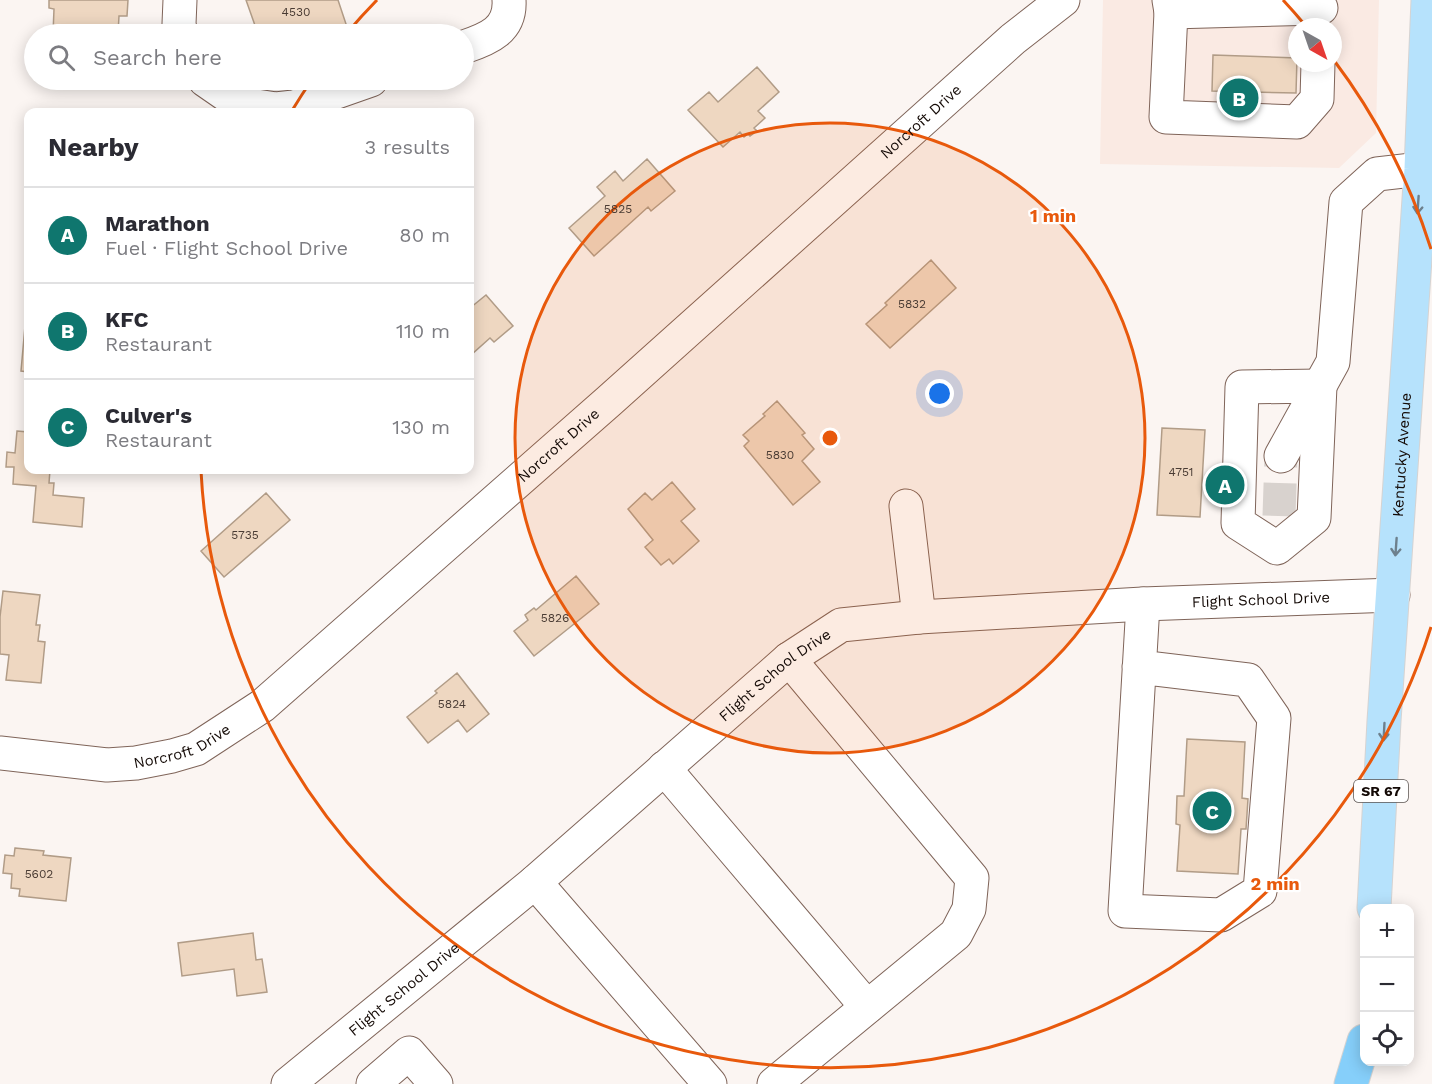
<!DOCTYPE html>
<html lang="en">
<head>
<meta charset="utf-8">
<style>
	body { margin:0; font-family:"Work Sans",sans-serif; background:#f2f2f3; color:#2b2b33 }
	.controls { position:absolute; right:18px; bottom:18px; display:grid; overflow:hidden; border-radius:12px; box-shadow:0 3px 15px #0003 }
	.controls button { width:54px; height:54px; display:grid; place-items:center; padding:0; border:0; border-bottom:2px solid #e1e1e2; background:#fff; color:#2b2b33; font:30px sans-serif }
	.compass { position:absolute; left:1288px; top:18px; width:54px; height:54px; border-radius:50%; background:#fff; box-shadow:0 3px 15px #0003; rotate:140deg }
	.you { position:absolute; left:940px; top:394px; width:21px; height:21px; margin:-15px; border:4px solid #fff; border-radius:50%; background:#1a73e8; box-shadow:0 0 0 9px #1a73e833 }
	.badge { display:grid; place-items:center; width:39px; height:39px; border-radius:50%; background:#0f766e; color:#fff; font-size:20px; font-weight:700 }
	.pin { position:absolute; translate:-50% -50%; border:3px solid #fff; box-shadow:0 2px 6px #0006 }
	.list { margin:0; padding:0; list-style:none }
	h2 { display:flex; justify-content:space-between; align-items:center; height:78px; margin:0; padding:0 24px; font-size:26px }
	h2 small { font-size:20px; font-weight:400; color:#7c7c81 }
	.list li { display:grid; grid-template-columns:39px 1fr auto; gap:18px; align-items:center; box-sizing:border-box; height:96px; padding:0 24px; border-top:2px solid #e1e1e2 }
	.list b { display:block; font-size:22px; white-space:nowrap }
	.list p { margin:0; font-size:20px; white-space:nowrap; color:#7c7c81 }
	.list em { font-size:20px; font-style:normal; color:#7c7c81 }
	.icon { flex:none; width:33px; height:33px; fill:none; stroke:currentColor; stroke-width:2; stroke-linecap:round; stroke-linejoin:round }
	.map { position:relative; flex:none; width:1432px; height:1084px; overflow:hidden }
	.search { position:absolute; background:#fff; box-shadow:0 3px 15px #0003; left:24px; top:24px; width:450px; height:66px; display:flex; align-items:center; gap:15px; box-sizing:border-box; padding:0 21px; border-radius:33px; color:#7c7c81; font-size:22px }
	.panel { position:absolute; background:#fff; box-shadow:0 3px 15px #0003; left:24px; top:108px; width:450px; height:366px; border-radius:12px }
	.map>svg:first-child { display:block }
</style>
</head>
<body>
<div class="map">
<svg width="1432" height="1084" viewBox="0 0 1432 1084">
	<rect width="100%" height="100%" fill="#fbf5f2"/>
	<path fill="#faeae3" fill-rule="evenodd" d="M1103 0H1379L1376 133 1339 168 1100 164ZM1297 27H1333V63H1297Z"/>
	<path fill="#eed7c1" stroke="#b19c87" stroke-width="1.5" d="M49 0H128L127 16H119L118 34H53L54 9 49 8Z
		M246 0H338L346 24 324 32 325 34H258Z
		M1213 55 1297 58 1296 93 1212 91Z
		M757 67 779 92 758 111 765 118 754 128 757 131 750 136 748 134 744 137 740 132 723 147 688 110 709 92 718 102Z
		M647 159 675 191 651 211 648 207 594 256 569 228 605 196 597 187 615 171 623 181Z
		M931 260 956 288 890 348 866 324 887 305 885 303Z
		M486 295 513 326 494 342 490 338 472 354 470 351V308Z
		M26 315 28 316V372L21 371Z
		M777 401 805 433 802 435 814 449 802 461 820 482 793 505 744 446 749 441 743 435 765 416 763 414Z
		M1162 428 1205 430 1200 517 1157 515Z
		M17 431 28 432V470H50L49 483H54L53 495 84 498 82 527 33 522 36 486 13 484 14 467H6L7 452 15 453Z
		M672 482 695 509 681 521 699 541 673 564 669 559 661 565 645 547 653 540 628 509 645 493 652 500Z
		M266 493 290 520 224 577 201 551Z
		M576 576 599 604 534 656 514 631 528 620 525 615 534 608 536 610Z
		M3 591 40 595 36 625H40L38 641 45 642 41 683 6 680 9 655 0 654V617Z
		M457 673 489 714 467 732 458 720 428 743 407 717 437 693 435 691Z
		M1187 739 1245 742 1242 798 1248 799 1246 829H1241L1238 874 1177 871 1180 825 1176 824 1177 796H1184Z
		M15 848 44 851 43 855 71 858 66 901 19 896 20 889 11 888 12 874 3 873 5 855 14 856Z
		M253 933 256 960 262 959 267 992 237 996 234 969 182 976 178 943Z"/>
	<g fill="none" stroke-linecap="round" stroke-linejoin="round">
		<path stroke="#d8d2ce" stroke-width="33" stroke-dasharray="33 16" stroke-linecap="butt" d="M1279 516 1281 456"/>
		<g stroke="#7f6459" stroke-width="35">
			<g id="minor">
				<path d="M180 0 179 24 181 34"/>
				<path d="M1169 0 1171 12 1166 117 1297 122 1317 99 1318 63"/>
				<path d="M1171 12 1321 8"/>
				<path d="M464 47C488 39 511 30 509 0"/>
				<path d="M205 80 231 98 250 105 276 109 294 107 371 80"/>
				<path d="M1320 386 1314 518 1277 548 1238 523 1242 387Z"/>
				<path d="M1281 456 1333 362 1346 202 1377 174 1421 169"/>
				<path d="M906 506 919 617"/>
				<path d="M1139 667 1248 680 1274 718 1260 891 1221 915 1125 911 1143 604"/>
				<path id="s1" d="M0 753 107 765 136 763 172 756 196 749 262 706 609 401 1013 39 1063 0"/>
				<path d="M664 768 867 1007"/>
				<path d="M535 882 710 1084"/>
				<path id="s2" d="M288 1084 535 882 789 659 841 625 919 617 1143 604 1393 595"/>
				<path d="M373 1084 409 1053 436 1084"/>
				<path d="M774 1084 956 934 969 909 972 878 789 659"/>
			</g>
		</g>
		<g stroke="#d5d3d2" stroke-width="35">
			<g id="major">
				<path id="s3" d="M1374 908 1384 721 1421 169 1428 0"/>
			</g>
		</g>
		<g stroke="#d5d3d2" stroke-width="35">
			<path id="highway" d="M1351 1084 1364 1041"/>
		</g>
		<use href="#minor" stroke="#fff" stroke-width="33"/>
		<use href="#major" stroke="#b6e2fc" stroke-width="33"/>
		<use href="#highway" stroke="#86cffa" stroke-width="33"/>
	</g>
	<defs><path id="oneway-shaft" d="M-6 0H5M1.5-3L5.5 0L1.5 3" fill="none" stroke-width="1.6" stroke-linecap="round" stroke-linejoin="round" transform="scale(1.5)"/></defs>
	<g stroke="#6d808d">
		<use href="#oneway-shaft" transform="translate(1418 205) rotate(94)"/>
		<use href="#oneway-shaft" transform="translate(1396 547) rotate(94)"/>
		<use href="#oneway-shaft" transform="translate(1384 732) rotate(93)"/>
	</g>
	<circle cx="830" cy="438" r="315" fill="#e8590c" fill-opacity=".12"/>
	<g fill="none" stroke="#e8590c" stroke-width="3">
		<circle cx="830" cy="438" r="315"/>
		<path d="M1431 627A630 630 0 0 1 201 471M293 109A630 630 0 0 1 311 81M347 33A630 630 0 0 1 377 0M1283 0A630 630 0 0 1 1305 25M1333 59A630 630 0 0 1 1431 249"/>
	</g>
	<g text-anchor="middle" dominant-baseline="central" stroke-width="4.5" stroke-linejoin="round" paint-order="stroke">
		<g font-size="12" fill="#4a3c34">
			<text x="296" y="12">4530</text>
			<text x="618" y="209">5825</text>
			<text x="912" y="304">5832</text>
			<text x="780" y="455">5830</text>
			<text x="1181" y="472">4751</text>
			<text x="245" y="535">5735</text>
			<text x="555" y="618">5826</text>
			<text x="452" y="704">5824</text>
			<text x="39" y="874">5602</text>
		</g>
		<rect fill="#fff" stroke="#5a5350" stroke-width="1.5" x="1354" y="780" width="54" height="22" rx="4.5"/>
		<g font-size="14" font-weight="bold" fill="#130905">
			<text x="1381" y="791">SR 67</text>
		</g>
		<g font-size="15" fill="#130905" stroke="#fff">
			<text stroke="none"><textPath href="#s1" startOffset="1158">Norcroft Drive</textPath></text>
			<text stroke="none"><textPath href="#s1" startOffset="672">Norcroft Drive</textPath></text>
			<text stroke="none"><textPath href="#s3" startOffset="454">Kentucky Avenue</textPath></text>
			<text stroke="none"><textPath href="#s2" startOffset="1140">Flight School Drive</textPath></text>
			<text stroke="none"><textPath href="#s2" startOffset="636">Flight School Drive</textPath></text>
			<text stroke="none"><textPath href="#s1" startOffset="186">Norcroft Drive</textPath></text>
			<text stroke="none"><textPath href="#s2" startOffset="150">Flight School Drive</textPath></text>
		</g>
	</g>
	<circle cx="830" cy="438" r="9" fill="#e8590c" stroke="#fff" stroke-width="3"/>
	<g font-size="18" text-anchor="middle" font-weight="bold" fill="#e8590c" stroke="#fff" stroke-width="4.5" stroke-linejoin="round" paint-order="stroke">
		<text x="1053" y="222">1 min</text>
		<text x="1275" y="890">2 min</text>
	</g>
</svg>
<div class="controls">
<button>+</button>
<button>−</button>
<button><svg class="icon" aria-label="locate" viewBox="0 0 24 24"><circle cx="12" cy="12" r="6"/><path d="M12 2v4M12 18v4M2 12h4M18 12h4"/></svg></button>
</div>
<svg class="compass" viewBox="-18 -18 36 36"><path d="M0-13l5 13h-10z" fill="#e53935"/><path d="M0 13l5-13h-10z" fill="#7c7c81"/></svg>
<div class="you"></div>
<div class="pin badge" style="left:1225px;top:485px">A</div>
<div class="pin badge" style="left:1239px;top:98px">B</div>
<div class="pin badge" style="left:1212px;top:811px">C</div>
<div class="search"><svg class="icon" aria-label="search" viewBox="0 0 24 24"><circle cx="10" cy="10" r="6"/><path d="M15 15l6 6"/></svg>Search here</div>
<section class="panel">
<h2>Nearby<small>3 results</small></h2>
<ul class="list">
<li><span class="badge">A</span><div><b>Marathon</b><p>Fuel · Flight School Drive</p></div><em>80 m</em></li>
<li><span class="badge">B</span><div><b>KFC</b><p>Restaurant</p></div><em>110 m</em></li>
<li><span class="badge">C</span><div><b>Culver's</b><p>Restaurant</p></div><em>130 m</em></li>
</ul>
</section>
</div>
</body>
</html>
